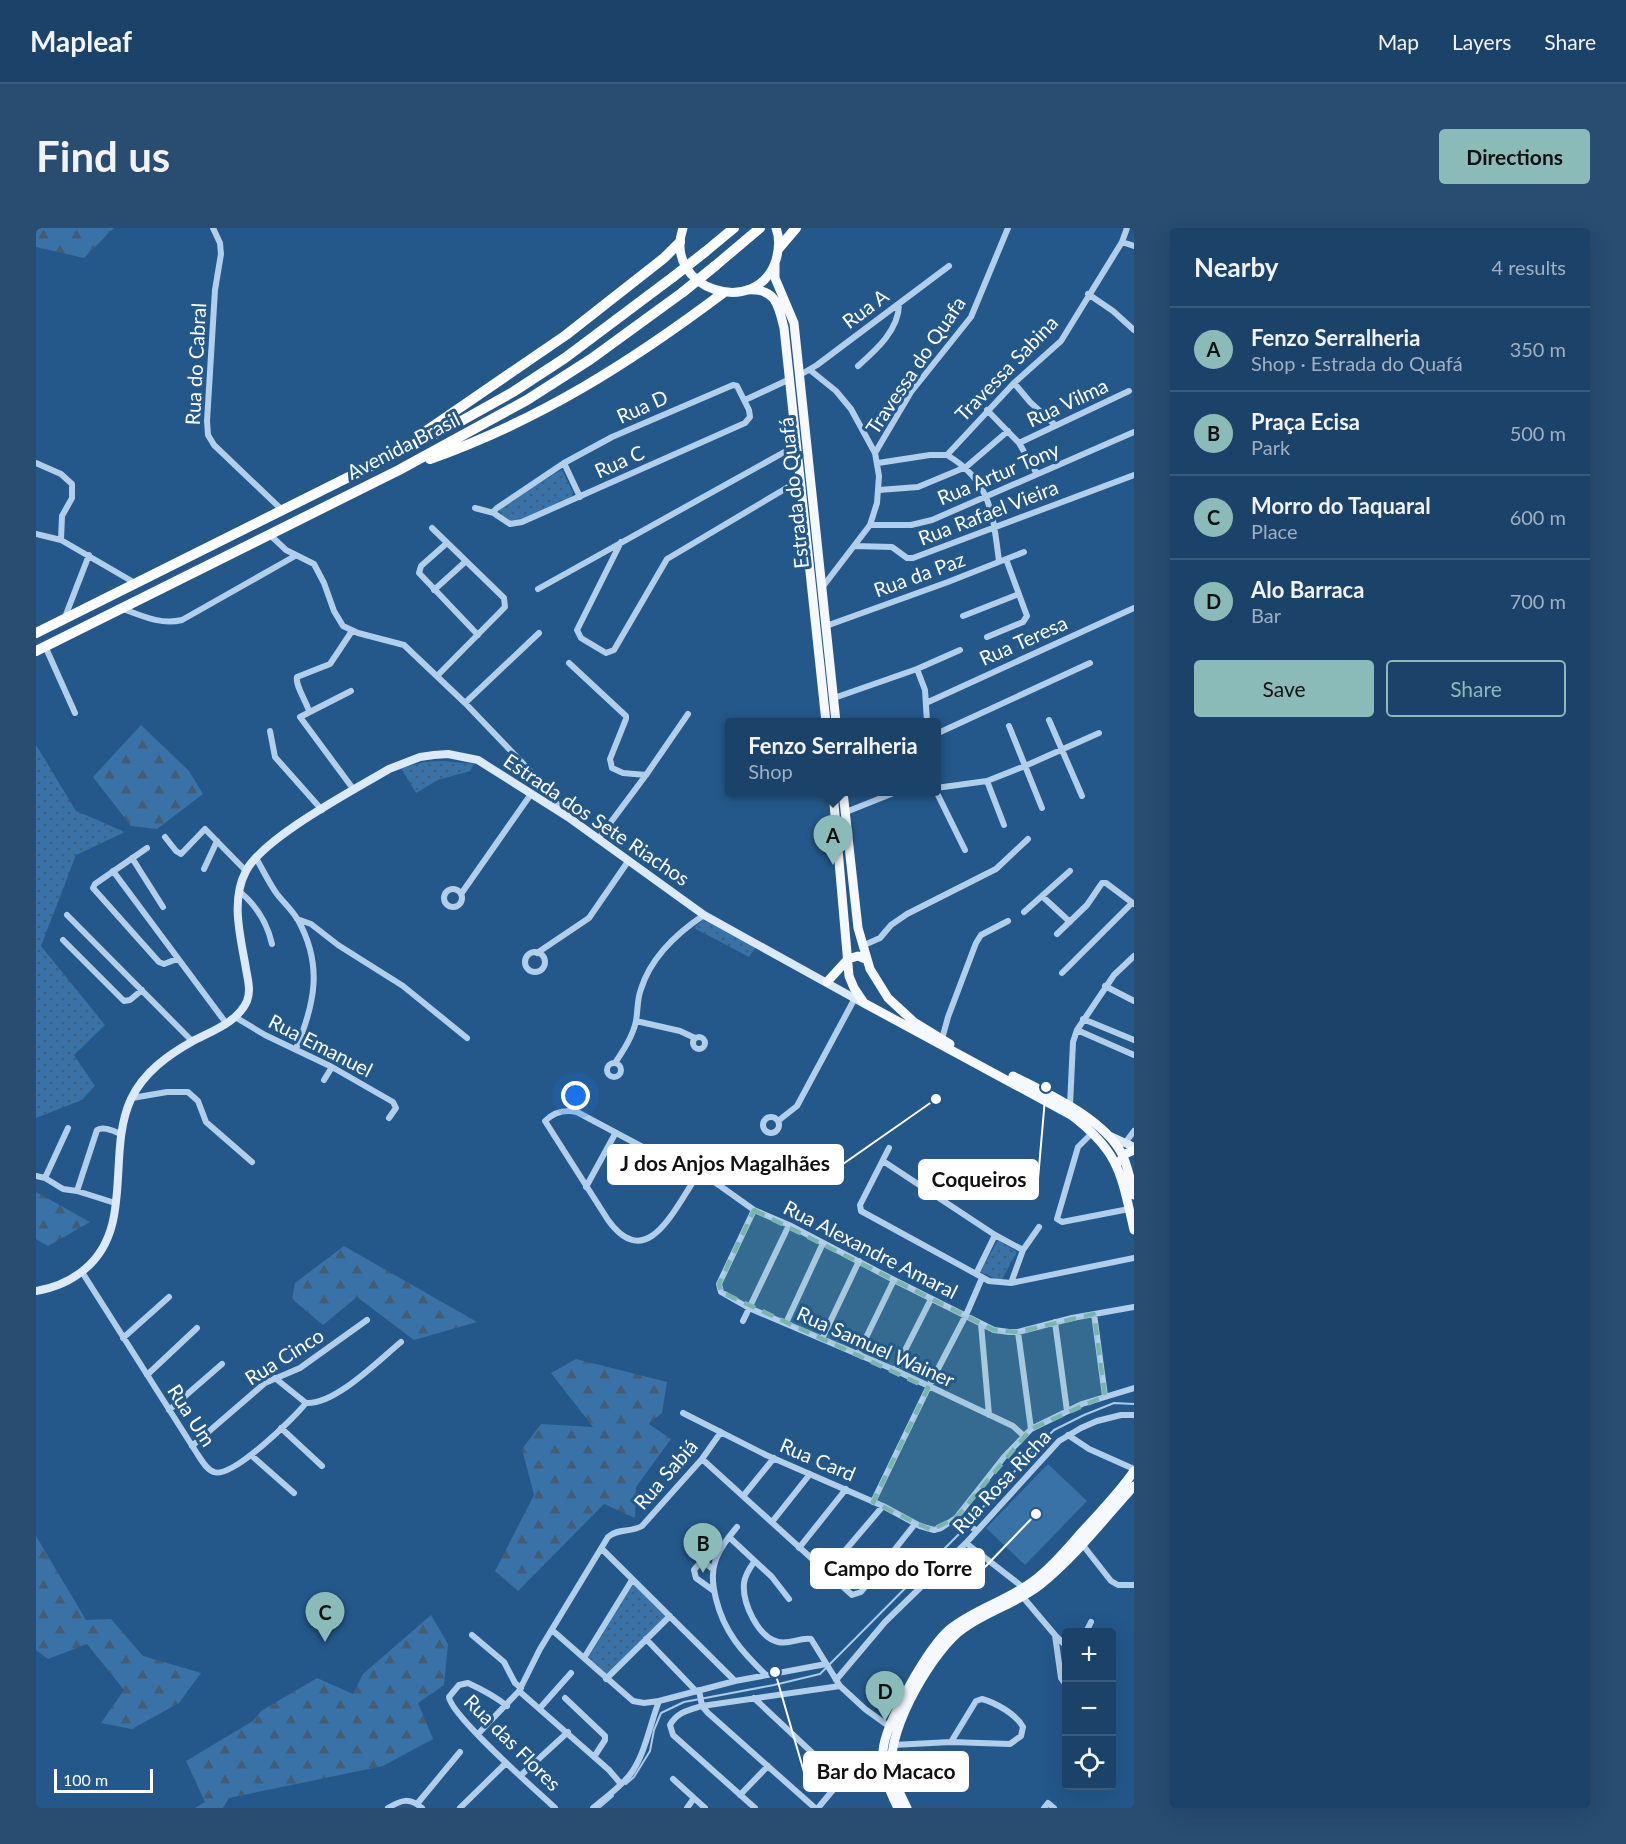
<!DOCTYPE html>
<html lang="en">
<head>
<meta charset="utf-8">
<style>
	body { margin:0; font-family:Lato,sans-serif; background:#284d71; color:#f1f3f6 }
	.controls { position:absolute; right:18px; bottom:18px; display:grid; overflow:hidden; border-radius:6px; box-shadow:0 6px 24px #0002 }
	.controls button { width:54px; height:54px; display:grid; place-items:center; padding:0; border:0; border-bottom:2px solid #395b7c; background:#1b4268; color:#f1f3f6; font:30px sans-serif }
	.scale { position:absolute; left:18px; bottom:15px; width:99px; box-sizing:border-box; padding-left:6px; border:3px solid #fff; border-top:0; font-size:16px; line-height:21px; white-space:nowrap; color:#fff; -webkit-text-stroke:4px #24588a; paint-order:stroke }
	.you { position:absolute; left:540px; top:868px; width:21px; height:21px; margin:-15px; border:4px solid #fff; border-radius:50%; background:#1a73e8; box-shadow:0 0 0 9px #1a73e833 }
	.badge { display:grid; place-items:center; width:39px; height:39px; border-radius:50%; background:#8bbbb9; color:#111; font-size:20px; font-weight:700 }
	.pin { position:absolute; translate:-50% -50px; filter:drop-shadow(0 2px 3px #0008) }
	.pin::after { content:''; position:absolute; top:32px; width:21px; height:18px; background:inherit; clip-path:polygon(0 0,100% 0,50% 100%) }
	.popup { position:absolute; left:689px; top:490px; width:216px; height:78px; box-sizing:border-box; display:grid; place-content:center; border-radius:6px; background:#1b4268; filter:drop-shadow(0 2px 4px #0005); font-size:20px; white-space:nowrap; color:#a0b0c0 }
	.popup b { font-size:22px; color:#f1f3f6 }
	.popup::after { content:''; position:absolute; left:50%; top:100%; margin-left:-12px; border:12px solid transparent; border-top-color:#1b4268 }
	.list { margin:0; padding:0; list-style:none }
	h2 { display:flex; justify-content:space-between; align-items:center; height:78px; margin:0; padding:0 24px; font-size:26px }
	h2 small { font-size:20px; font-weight:400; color:#a0b0c0 }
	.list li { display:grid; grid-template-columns:39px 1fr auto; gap:18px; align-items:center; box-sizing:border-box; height:84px; padding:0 24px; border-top:2px solid #395b7c }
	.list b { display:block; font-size:22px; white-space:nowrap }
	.list p { margin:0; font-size:20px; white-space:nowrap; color:#a0b0c0 }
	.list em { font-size:20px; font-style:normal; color:#a0b0c0 }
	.actions { display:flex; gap:12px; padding:18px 24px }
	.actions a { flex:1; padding:14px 0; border:2px solid #8bbbb9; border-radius:6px; text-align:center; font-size:21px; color:#8bbbb9 }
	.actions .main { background:#8bbbb9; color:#111 }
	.icon { flex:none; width:33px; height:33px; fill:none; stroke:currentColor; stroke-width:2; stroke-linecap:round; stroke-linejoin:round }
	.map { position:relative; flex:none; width:1098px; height:1580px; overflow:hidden; border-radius:6px }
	header { display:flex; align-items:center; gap:36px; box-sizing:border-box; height:84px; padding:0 30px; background:#1b4268; border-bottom:2px solid #395b7c }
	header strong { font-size:28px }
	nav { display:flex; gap:33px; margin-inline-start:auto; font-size:21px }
	.intro { display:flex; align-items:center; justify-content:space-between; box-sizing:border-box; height:144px; padding:0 36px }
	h1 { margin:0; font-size:42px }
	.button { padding:15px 27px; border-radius:6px; background:#8bbbb9; color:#111; font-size:21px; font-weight:700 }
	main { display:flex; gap:36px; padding:0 36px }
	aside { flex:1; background:#1b4268; border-radius:6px; box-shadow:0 6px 24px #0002 }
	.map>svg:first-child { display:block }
</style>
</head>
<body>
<header>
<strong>Mapleaf</strong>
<nav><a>Map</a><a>Layers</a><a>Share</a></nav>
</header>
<div class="intro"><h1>Find us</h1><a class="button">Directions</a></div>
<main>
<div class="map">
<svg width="1098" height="1580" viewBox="0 0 1098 1580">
	<defs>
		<pattern id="grass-dots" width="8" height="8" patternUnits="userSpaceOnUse" patternTransform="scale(1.5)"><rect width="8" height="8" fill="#3972a7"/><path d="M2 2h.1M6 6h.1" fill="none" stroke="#435d75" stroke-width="1.8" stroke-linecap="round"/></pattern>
		<pattern id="forest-firs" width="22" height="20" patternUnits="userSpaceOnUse" patternTransform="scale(1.5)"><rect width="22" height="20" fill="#3972a7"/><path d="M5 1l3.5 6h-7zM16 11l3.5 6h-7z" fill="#435d75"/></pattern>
	</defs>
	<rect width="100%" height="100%" fill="#24588a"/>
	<path fill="url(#grass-dots)" d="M526 242 537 265 535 270C523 276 490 294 477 294 470 294 465 288 463 282L518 246Z
		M0 517 40 583 89 604 40 627 5 718 69 797 38 827 59 858 46 872 0 890Z
		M407 533 438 536 434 543 402 552 380 565 365 540 388 534Z
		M669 690 720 719 713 729 658 700Z
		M962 1012 981 1024 965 1053 944 1044Z
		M597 1355 631 1388 570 1450 551 1432Z"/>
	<path fill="url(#forest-firs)" d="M0 0H78L48 30 0 19Z
		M105 497 153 543 167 566 121 601 95 598 57 549Z
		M0 964 54 994 12 1018 0 1011Z
		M308 1018 441 1094 378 1112 321 1069 287 1097 256 1071 259 1055Z
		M540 1131 631 1154 626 1185 613 1196 635 1211 600 1259 599 1290 568 1276 482 1363 459 1343 498 1267 486 1221 505 1196 557 1199 515 1145Z
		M0 1308 50 1392 75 1391 107 1428 165 1445 143 1475 96 1501 65 1495 88 1462 51 1416 12 1431 0 1422Z
		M395 1387 412 1416 408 1457 382 1475 397 1511 347 1538 193 1570 187 1580H159L169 1574 150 1533 217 1493 225 1483 281 1450 317 1466 327 1446Z"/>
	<path fill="#3972a7" d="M1012 1236 1051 1273 989 1337 950 1300Z"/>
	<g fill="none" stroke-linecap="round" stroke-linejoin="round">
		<path stroke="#a6cbeb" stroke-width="2" d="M590 1556 598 1549 614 1523 618 1502 625 1485 648 1474 738 1457 784 1446 927 1302 994 1226 1018 1202 1048 1187 1078 1175 1098 1176
			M563 1580 577 1568"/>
		<path stroke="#b1cfea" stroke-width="6" d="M177 0 184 15 185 26 179 62 171 193 172 207 178 217 245 281
			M1086 14 1098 18
			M1052 66 1077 83 1098 102
			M822 138C840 122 863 102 863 76
			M774 142 800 163 815 181 839 225 843 248 841 275 834 297 785 361
			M764 147 781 137 913 38
			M978 155 994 174 1019 197
			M697 157 701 158 713 182 714 189 709 195 486 294 474 296 459 286 458 283 461 280 528 235 576 209Z
			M709 172 754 151
			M951 182 983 215 1001 246
			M983 215 1093 163
			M839 225 875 164 935 89 972 0
			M911 227 978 155 1025 113 1086 14 1091 0
			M911 227C955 253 957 287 963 333
			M0 235 25 246 36 256V270L26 288 25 312
			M528 235 544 269
			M842 235 894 227H911
			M843 262 882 259 930 239 972 203
			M439 280 458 285
			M834 297H875L896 292 1098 204
			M396 300 468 370 469 379 401 448
			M0 306 25 312 99 355
			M233 306 250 322 278 336 288 355 298 383 307 398 322 405 368 417 429 475 498 547 529 586
			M585 314 541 402 545 410 570 425 578 422 631 331 764 252
			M411 315 385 338 383 345 442 407
			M818 318 856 319 871 330H877L1098 247
			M502 361 761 217
			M398 362 429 334
			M87 381C106 388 125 397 146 392L259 328
			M927 388 983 366
			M29 389 53 327
			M790 398 912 354 988 324
			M951 409 987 394 991 388 970 331
			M9 418 39 485
			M533 435 590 488V491L574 531 576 540 587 545 610 547
			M881 441 889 462 891 494
			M315 463 264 489 318 562
			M798 470 881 441 924 422
			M429 475 503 405
			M890 475 1098 380
			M273 483C270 473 259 457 261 449L294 436 316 403
			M1013 492 1046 568
			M973 498 1006 580
			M234 503 239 529 286 582
			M900 506 1054 435
			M951 553 968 597
			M900 560 951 553 989 538 1063 505
			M900 563 929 622
			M810 584 860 564
			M129 609 140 623 145 626 169 601 210 643
			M563 610 610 547 652 486
			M111 620 59 656 57 660 123 734 128 736 141 731
			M96 630 127 679
			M220 630C227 642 233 655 241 666 248 675 256 682 262 692 287 737 279 775 260 821
			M168 641 181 613
			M77 643 190 795
			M408 670a9 9 0 1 1 18 0a9 9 0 1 1-18 0Z
			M204 664C221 678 231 694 236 716
			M425 666 495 566
			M1007 669 1034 694
			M988 684 1034 643
			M31 687 156 813
			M261 691 275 696 302 717 367 758 431 810
			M1021 706 1051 677 1066 655H1070L1098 676
			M27 712 88 773 94 772 106 762
			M826 718 844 710 855 697 871 686 960 641 992 611
			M489 734a10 10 0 1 1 20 0a10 10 0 1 1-20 0Z
			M501 725 553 690 593 632
			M1026 745 1096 675
			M1069 758 1098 773
			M199 789 229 807 296 839 357 874 360 880 353 890
			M1047 791 1098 812
			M600 793 644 803 659 810
			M1041 802 1098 827
			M657 815a6 6 0 1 1 12 0a6 6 0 1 1-12 0Z
			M906 811 912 789 940 715 945 707 972 693
			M579 835C587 823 597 808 600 793 602 782 601 771 605 761 615 729 641 705 668 687
			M571 842a7 7 0 1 1 14 0a7 7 0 1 1-14 0Z
			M288 852 296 839
			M96 870 131 864H152L162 873 170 894 216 934
			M1034 877 1037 814 1041 802 1078 747 1098 728
			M727 897a8 8 0 1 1 16 0a8 8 0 1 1-16 0Z
			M742 893 761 878 819 770
			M1057 904 1042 919 1021 991 1026 994 1093 981
			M1089 915 1098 903
			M853 920 824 977 825 983 953 1053 975 1055 1098 1030
			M847 933 959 1007 987 1022
			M0 948 9 950 27 961 41 963 79 975
			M661 948C638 981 611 1046 572 992L509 893C518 884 528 881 541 884L661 948 680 955 718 982 753 997 858 1052 958 1102 973 1104H982L1036 1090 1098 1079
			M9 950 32 900
			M550 959 579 906
			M41 963 61 902C68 898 77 903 85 906
			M718 982 683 1056 685 1064 713 1080 859 1142 977 1198 988 1208
			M46 1044 162 1227C166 1233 171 1242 178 1244 196 1251 258 1190 270 1175
			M940 1046 959 1007
			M975 1055 987 1022 1003 999
			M1058 1086 1069 1168
			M707 1093 753 997
			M1019 1094 1031 1183
			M750 1095 787 1015
			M945 1096 953 1187
			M982 1104 995 1201
			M87 1110 133 1069
			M786 1111 823 1033
			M822 1126 858 1052
			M859 1142 895 1071
			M111 1147 161 1100
			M239 1150 270 1175C299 1177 343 1132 365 1114
			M133 1182 186 1136
			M647 1185 730 1227 847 1278 884 1298 898 1302 905 1300 920 1290 968 1229 995 1201 1046 1176 1098 1160
			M245 1200 286 1238
			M1032 1207 1053 1221 1098 1241
			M156 1218 229 1155 264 1140 331 1092
			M215 1227 258 1265
			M666 1231 816 1367 825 1364 879 1296
			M708 1267 738 1230
			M837 1274 892 1160 930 1087 946 1050
			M920 1290 940 1302
			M736 1294 774 1246
			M701 1299C692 1310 683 1321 679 1334 675 1346 677 1359 680 1371 688 1404 706 1424 730 1447
			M693 1309 736 1349 753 1371
			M930 1315 988 1360
			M1046 1316 1075 1353 1082 1357H1098
			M763 1320 810 1261
			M566 1321 699 1453
			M718 1334C713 1341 709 1347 708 1355 706 1375 722 1409 742 1414 754 1417 764 1409 775 1411L804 1458 829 1481 854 1499
			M677 1341 669 1335 663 1336 658 1342 660 1350 678 1363
			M790 1345 847 1278
			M986 1368 1019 1407 1025 1450 1030 1457
			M516 1402 597 1473 608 1475 623 1473
			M1050 1404 1055 1394
			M436 1407 468 1434 479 1455 485 1460
			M1019 1407 1030 1418
			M610 1411 659 1462
			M548 1430 596 1352
			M570 1451 634 1388
			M800 1452 849 1394 930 1315 1023 1213 1045 1200 1061 1193 1085 1187H1098
			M663 1462 666 1478 672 1485 779 1580
			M483 1463 573 1542 585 1556
			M529 1470 569 1508V1512L558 1529
			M718 1470 801 1548 802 1556 782 1580
			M471 1478C460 1469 445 1461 432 1455L423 1457 413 1469C415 1488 500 1562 519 1580
			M504 1480 535 1445
			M442 1506 483 1463 504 1421 572 1309C582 1300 594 1305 606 1298L666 1231 685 1204
			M857 1517 915 1514 974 1516 985 1508 987 1499C980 1486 960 1475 946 1471L940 1473 915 1514
			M484 1548 532 1504
			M637 1551 669 1580
			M704 1567 732 1538
			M381 1576 424 1524
			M352 1580C365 1572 373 1569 386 1580
			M424 1580 470 1535
			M557 1580C569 1570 583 1560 593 1548 609 1528 614 1496 623 1473L699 1453 790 1436
			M651 1580 658 1570
			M719 1580 637 1507 634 1497C641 1484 653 1482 666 1478L804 1458
			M1008 1580 1012 1575 1018 1580"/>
		<path stroke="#dceaf8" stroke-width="8" d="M1074 908 1098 919
			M0 1063C18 1060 35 1053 49 1041 99 999 70 925 95 871 108 844 132 827 157 813 176 803 202 794 211 773 215 763 212 752 210 741 205 710 194 673 210 643 228 609 318 562 353 541L384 529 398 527 412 526 442 532 532 589 668 687 827 775"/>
		<path stroke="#f5f9fe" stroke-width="9" d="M647 0C626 61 721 92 740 32 743 21 744 10 740 0
			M739 35V50L758 95 800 494
			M711 62C739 60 742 75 748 100L790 494
			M797 564 813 748 818 760 828 775 1035 887C1084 924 1085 946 1098 1002
			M807 564 822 700 834 741 852 770 878 794 914 816
			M791 754 812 731 822 728 831 732
			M977 848C1012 866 1067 890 1086 926 1092 939 1095 953 1098 967
			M1084 933 1089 926 1098 922
			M862 1580C853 1562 846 1544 847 1523 849 1495 892 1420 914 1401 940 1380 974 1372 1000 1351 1017 1338 1031 1321 1045 1305 1063 1285 1082 1266 1098 1243
			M871 1580C864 1566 857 1552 856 1537 852 1500 898 1420 928 1400 952 1383 981 1375 1004 1357 1039 1329 1068 1291 1098 1258"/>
		<path stroke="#fff" stroke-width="10" d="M743 20 760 0
			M669 24 698 0
			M679 38 724 0
			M387 205 530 107 628 30 644 14
			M394 231C504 192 595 134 687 65
			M0 405 427 192 477 164 529 130 637 49
			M0 423 363 242 491 172 555 131 647 64"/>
		<path stroke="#fff" stroke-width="10" d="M637 49 669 24
			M647 64 679 38"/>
	</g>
	<path fill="#7bb4af" fill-opacity="0.2" stroke="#7bb4af" stroke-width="4.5" stroke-dasharray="12 8" stroke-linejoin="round" d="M718 982 958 1102 982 1104 1058 1086 1069 1168 995 1201 920 1290 895 1302 837 1274 892 1160 685 1064 683 1056Z"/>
	<g text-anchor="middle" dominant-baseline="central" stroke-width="6" stroke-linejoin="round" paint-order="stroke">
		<g font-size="20" fill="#fff" stroke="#24588a">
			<text transform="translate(829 80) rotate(-37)">Rua A</text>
			<text transform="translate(159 136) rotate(-87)">Rua do Cabral</text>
			<text transform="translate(879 137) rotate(-56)">Travessa do Quafa</text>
			<text transform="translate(970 140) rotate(-46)">Travessa Sabina</text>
			<text transform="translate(1031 174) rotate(-25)">Rua Vilma</text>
			<text transform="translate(606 178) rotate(-24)">Rua D</text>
			<text transform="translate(367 217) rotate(-27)">Avenida Brasil</text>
			<text transform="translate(583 233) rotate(-24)">Rua C</text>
			<text transform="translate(962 245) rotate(-23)">Rua Artur Tony</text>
			<text transform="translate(757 265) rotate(-96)">Estrada do Quafá</text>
			<text transform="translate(952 284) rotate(-21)">Rua Rafael Vieira</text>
			<text transform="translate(883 346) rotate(-20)">Rua da Paz</text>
			<text transform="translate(987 412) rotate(-24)">Rua Teresa</text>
			<text transform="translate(561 591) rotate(34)">Estrada dos Sete Riachos</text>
			<text transform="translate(285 817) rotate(27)">Rua Emanuel</text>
			<text transform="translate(835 1021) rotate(27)">Rua Alexandre Amaral</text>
			<text transform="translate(840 1118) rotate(24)">Rua Samuel Wainer</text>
			<text transform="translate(248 1128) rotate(-32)">Rua Cinco</text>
			<text transform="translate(156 1187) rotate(57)">Rua Um</text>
			<text transform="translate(782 1231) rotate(23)">Rua Card</text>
			<text transform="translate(629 1246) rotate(-49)">Rua Sabiá</text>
			<text transform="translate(965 1253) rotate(-47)">Rua Rosa Richa</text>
			<text transform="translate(477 1514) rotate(45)">Rua das Flores</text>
		</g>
	</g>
	<path fill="none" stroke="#fff" stroke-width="2" d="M900 871L807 936M1010 859L1002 951M1000 1286L948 1340M739 1444L768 1544"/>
	<g fill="#fff" stroke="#24588a" stroke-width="2">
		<circle cx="900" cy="871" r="6"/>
		<circle cx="1010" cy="859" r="6"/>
		<circle cx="1000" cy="1286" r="6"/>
		<circle cx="739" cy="1444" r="6"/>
	</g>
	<g fill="#fff" stroke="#fff" stroke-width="2">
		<rect x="572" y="917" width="235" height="39" rx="6"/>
		<rect x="883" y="932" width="119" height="39" rx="6"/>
		<rect x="775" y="1321" width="173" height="39" rx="6"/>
		<rect x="768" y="1524" width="164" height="39" rx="6"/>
	</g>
	<g font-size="21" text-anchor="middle" font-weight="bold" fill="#111">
		<text x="689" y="943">J dos Anjos Magalhães</text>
		<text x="943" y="959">Coqueiros</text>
		<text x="862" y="1348">Campo do Torre</text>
		<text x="850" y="1551">Bar do Macaco</text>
	</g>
</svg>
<div class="controls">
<button>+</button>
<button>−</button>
<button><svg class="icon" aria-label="locate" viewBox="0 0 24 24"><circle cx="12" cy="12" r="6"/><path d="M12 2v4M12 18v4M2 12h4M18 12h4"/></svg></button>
</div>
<div class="scale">100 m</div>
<div class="you"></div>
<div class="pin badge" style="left:797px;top:637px">A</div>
<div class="popup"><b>Fenzo Serralheria</b>Shop</div>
<div class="pin badge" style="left:667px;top:1345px">B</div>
<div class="pin badge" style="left:289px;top:1414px">C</div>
<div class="pin badge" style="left:849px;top:1493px">D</div>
</div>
<aside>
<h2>Nearby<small>4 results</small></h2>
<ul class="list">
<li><span class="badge">A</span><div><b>Fenzo Serralheria</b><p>Shop · Estrada do Quafá</p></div><em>350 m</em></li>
<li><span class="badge">B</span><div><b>Praça Ecisa</b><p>Park</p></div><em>500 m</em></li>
<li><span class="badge">C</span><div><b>Morro do Taquaral</b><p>Place</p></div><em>600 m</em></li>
<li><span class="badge">D</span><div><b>Alo Barraca</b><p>Bar</p></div><em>700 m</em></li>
</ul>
<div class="actions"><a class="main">Save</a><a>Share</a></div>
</aside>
</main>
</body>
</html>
